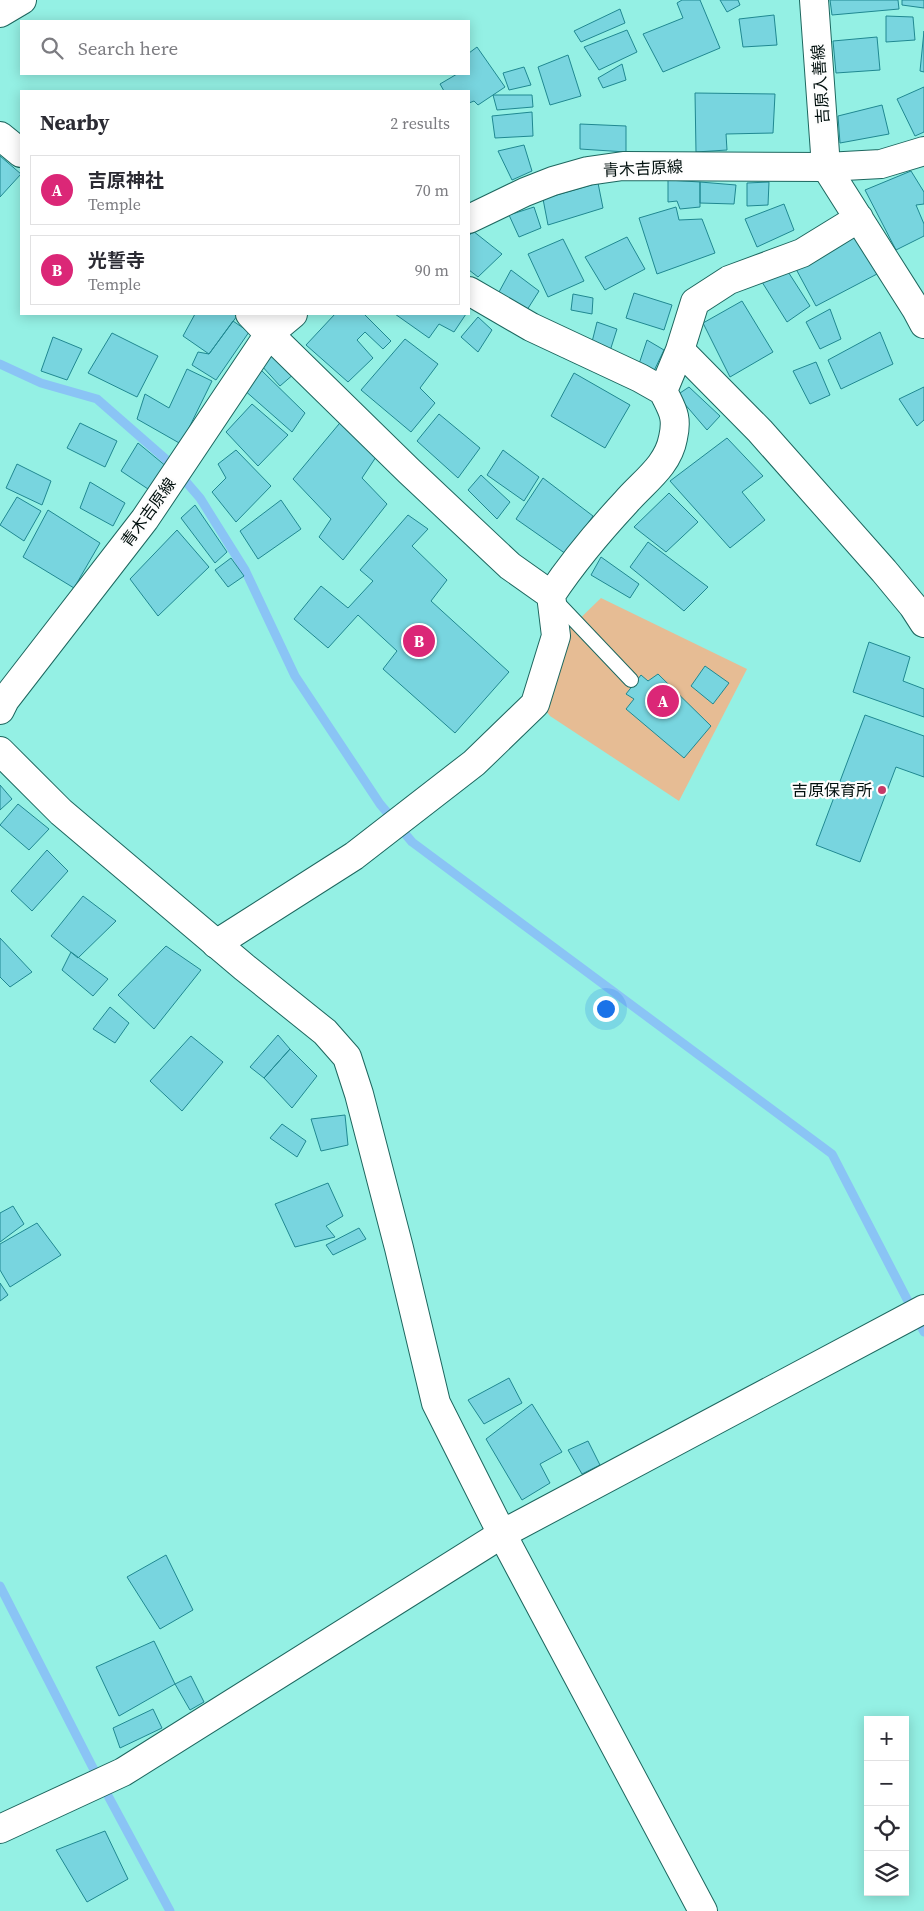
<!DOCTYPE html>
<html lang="en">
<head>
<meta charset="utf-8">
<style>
	body { margin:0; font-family:"Source Serif 4","Noto Sans JP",serif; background:#f2f2f3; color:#2b2b33 }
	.controls { position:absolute; right:15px; bottom:15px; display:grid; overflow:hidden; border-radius:0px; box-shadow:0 2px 12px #0003 }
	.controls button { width:45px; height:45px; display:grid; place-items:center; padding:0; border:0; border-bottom:1px solid #e1e1e2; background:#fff; color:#2b2b33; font:25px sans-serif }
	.you { position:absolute; left:605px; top:1008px; width:18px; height:18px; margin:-12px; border:4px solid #fff; border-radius:50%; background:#1a73e8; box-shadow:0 0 0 8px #1a73e833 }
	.badge { display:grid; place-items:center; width:32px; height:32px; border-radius:50%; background:#db2777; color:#fff; font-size:16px; font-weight:700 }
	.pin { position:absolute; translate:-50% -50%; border:2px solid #fff; box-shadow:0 1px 5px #0006 }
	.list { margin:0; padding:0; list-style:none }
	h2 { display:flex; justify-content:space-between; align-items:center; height:65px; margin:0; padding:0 20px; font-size:21px }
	h2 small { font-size:16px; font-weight:400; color:#7c7c81 }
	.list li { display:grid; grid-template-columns:32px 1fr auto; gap:15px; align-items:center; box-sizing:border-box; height:70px; margin:0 10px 10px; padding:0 10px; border:1px solid #e1e1e2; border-radius:0px }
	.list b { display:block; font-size:19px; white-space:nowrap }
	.list p { margin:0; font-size:16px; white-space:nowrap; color:#7c7c81 }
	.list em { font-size:16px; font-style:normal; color:#7c7c81 }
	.icon { flex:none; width:28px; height:28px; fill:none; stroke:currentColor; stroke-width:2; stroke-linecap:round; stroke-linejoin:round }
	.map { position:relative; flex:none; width:924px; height:1911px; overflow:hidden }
	.search { position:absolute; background:#fff; box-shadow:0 2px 12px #0003; left:20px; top:20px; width:450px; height:55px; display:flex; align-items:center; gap:12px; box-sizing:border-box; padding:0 18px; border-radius:0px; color:#7c7c81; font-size:19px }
	.panel { position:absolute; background:#fff; box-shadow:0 2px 12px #0003; left:20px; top:90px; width:450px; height:225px; border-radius:0px }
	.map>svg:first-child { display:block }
</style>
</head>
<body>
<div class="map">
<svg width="924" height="1911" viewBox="0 0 924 1911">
	<rect width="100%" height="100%" fill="#94f0e4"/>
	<path fill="#e6bc94" d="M601 598 747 669 679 801 550 716 543 707 565 633Z"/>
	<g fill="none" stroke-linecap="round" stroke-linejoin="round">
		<path stroke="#8ac4f5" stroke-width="9" d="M0 364 41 383 97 399 169 462 200 498 245 570 295 676 380 804 412 842 832 1154 924 1332
			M0 1586 92 1766 170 1911"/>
	</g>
	<path fill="#78d5df" stroke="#208891" d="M682 0H700L720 48 663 72 643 34 683 18 677 3Z
		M720 0H738L740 5 727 12Z
		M830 0H898L899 9 832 15Z
		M902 0H924V8L902 5Z
		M620 9 625 23 581 42 574 31Z
		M774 15 777 45 743 47 739 19Z
		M886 16 913 17 915 40 886 42Z
		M627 30 637 52 599 70 584 47Z
		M924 31V72L920 71Z
		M877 37 880 70 836 73 833 41Z
		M477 47 505 87 478 105 474 101 469 103V91H444L440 84 457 74H469V53Z
		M568 55 581 96 550 105 538 67Z
		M622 64 626 80 603 88 598 78Z
		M524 67 531 85 509 90 503 73Z
		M924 87V132L915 136 897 99Z
		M695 93 775 94 773 133 726 134 727 150 696 152Z
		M493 95H532L533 107 497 110Z
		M882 105 889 134 840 143 838 116Z
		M532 112 533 136 495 138 492 116Z
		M580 124 626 126V152L580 149Z
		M524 145 532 171 512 180 498 151Z
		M0 156 21 174 0 197Z
		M911 171 924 192V204L916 205 924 224V236L896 250 865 190Z
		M668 180 700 182V207L680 209 677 201 668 202Z
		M700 182 736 185 734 204 700 203Z
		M769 182 768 205 747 206V183Z
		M598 183 603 208 548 225 543 199Z
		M784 204 794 230 757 247 745 219Z
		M534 207 541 228 519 237 509 215Z
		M676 207 679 220 702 219 715 253 657 274 639 218Z
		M473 231 502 254 478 277 469 270V236Z
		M855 232 877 274 816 306 796 269Z
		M627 237 645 269 605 290 585 257Z
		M563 239 584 281 548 297 528 254Z
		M785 267 810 306 787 322 762 282Z
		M511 270 539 291 527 310 499 292Z
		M634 293 672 305 664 330 626 318Z
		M573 294 593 298 592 314 571 310Z
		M742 301 773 352 730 377 703 323Z
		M830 309 841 339 820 349 806 322Z
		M195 314H234L237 316 209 354 183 336Z
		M335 314H364L391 341 383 349 365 332 357 340 373 358 348 382 306 345Z
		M395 314H466L454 332 439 324 429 338Z
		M478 317 492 330 478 352 461 337Z
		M233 321 249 332 216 380 192 365 198 352 209 354Z
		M597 322 617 329 609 354 591 346Z
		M880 332 893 364 841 389 828 360Z
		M112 333 158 356 137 397 88 373Z
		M53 337 82 349 67 380 41 371Z
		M405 339 438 364 420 388 435 403 411 432 361 390Z
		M647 340 664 350 652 375 638 367Z
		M273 354 295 373 280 386 261 365Z
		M816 362 830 395 810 404 793 371Z
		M187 369 212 381 181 444 137 419 145 394 169 408Z
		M260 369 305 413 292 432 243 389Z
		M574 373 630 405 605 448 551 416Z
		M689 387 720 416 707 430 677 395Z
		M924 387V420L917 426 899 399Z
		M252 404 288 435 258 466 226 432Z
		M439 414 480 448 458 478 417 441Z
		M344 418 378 454 362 478 387 504 343 560 319 537 331 519 293 479Z
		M80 423 117 441 105 467 67 448Z
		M727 438 763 476 742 492 765 520 730 548 670 481Z
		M138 443 167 467 151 491 121 471Z
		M236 450 271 486 236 522 212 492 226 478 218 464Z
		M503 450 539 477 524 501 487 475Z
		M17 464 51 481 42 505 6 488Z
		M481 475 510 502 497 519 468 490Z
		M543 478 593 516 566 554 516 519Z
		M90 482 125 503 113 526 80 508Z
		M669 493 698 522 666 552 634 527Z
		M17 497 41 511 24 541 0 525Z
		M281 500 301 529 258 559 240 531Z
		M195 505 227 552 215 563 181 518Z
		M48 510 100 543 74 588 23 557Z
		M408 515 428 529 412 546 447 580 431 601 509 672 455 733 383 669 397 651 358 615 328 648 294 619 321 586 348 608 373 581 360 570Z
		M177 530 209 567 158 616 130 579Z
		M648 542 708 587 684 611 630 567Z
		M601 557 639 584 630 598 591 575Z
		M231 558 244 576 228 587 215 570Z
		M869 642 910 657 903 681 924 689V717L853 692Z
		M705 666 729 683 713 704 691 686Z
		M658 674 711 726 684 758 626 709 634 699 626 694 641 675 648 681Z
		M865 715 924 736V777L896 767 860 862 816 845Z
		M0 785 12 799 0 810Z
		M18 804 49 829 29 850 0 825Z
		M47 850 68 871 32 911 11 891Z
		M83 896 116 921 78 958 51 936Z
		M0 938 32 972 10 987 0 977Z
		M166 946 201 970 154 1029 118 995Z
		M71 952 108 979 93 996 62 970Z
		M110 1007 129 1023 115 1043 93 1029Z
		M278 1035 290 1049 264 1078 250 1067Z
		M191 1036 223 1062 182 1111 150 1081Z
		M290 1049 317 1076 292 1108 264 1078Z
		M345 1115 348 1145 321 1151 311 1119Z
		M282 1124 306 1141 297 1157 270 1138Z
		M328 1183 343 1216 326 1226 335 1237 295 1247 275 1204Z
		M13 1206 24 1224 0 1242V1213Z
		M37 1223 61 1255 10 1287 0 1270V1244Z
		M359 1228 366 1239 333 1255 326 1245Z
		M0 1283 8 1295 0 1301Z
		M509 1378 522 1403 484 1424 468 1400Z
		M532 1404 562 1452 540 1464 550 1483 522 1500 486 1439Z
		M588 1441 600 1465 582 1474 568 1450Z
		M166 1555 193 1610 160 1629 127 1577Z
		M154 1641 175 1684 119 1716 96 1667Z
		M191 1676 204 1702 190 1710 175 1684Z
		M153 1709 162 1728 120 1748 113 1728Z
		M105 1831 128 1879 87 1902 56 1850Z"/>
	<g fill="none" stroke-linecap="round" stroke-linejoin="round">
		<g stroke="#1d675f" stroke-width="16">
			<path id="service" d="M555 600 631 680"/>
		</g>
		<g stroke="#1d675f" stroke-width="30">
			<path id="minor" d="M0 13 22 0
				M0 136 21 153
				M924 151 881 164 826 167 916 309 924 324
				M469 291 531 327 640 378 663 391
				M680 350 695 302 729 280 802 253 859 218
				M551 595C573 562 599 531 626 502 643 482 668 466 673 438 678 416 672 410 663 391L680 350 760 431 884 571 913 606 924 623
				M216 944 354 856 474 763 535 704 556 636 551 595 510 566 409 471 269 334 250 314
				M0 1829 123 1772 502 1534 924 1309"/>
		</g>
		<g stroke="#1d675f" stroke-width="30">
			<path id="tertiary" d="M0 751 61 812 244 967 325 1032 347 1057 359 1094 399 1248 436 1403 502 1534 703 1911"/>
		</g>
		<g stroke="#1d675f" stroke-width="30">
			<path id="secondary" d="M469 219 525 192 553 181 588 171 623 166 826 167 814 0
				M0 710 5 700 145 519 269 334 293 314"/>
		</g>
		<use href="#service" stroke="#fff" stroke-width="14"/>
		<use href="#minor" stroke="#fff" stroke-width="28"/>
		<use href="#tertiary" stroke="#fff" stroke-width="28"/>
		<use href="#secondary" stroke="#fff" stroke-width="28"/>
	</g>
	<circle fill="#c63968" stroke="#fdfdfd" stroke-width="2" cx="882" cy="790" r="5"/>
	<g text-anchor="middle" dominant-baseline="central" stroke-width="4.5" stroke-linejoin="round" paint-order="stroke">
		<g font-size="16" fill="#000f0d" stroke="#fdfdfd">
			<text transform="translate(820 84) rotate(-94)">吉原入善線</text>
			<text transform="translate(643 168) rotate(-3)">青木吉原線</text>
			<text transform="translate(148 512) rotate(-54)">青木吉原線</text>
		</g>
		<g font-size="16" fill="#000f0d" stroke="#fdfdfd" text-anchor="end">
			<text x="872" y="790">吉原保育所</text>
		</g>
	</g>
</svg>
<div class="controls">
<button>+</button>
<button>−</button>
<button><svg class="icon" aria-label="locate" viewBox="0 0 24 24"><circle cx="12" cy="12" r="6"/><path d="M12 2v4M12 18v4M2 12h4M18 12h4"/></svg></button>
<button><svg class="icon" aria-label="layers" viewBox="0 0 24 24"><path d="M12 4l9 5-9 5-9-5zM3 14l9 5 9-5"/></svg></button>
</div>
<div class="you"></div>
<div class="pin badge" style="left:663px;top:701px">A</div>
<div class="pin badge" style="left:419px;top:641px">B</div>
<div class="search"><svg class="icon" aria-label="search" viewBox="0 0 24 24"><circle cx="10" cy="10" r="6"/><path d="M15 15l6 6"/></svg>Search here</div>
<section class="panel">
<h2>Nearby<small>2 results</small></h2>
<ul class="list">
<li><span class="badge">A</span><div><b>吉原神社</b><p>Temple</p></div><em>70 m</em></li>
<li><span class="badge">B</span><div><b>光誓寺</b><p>Temple</p></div><em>90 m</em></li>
</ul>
</section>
</div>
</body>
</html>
